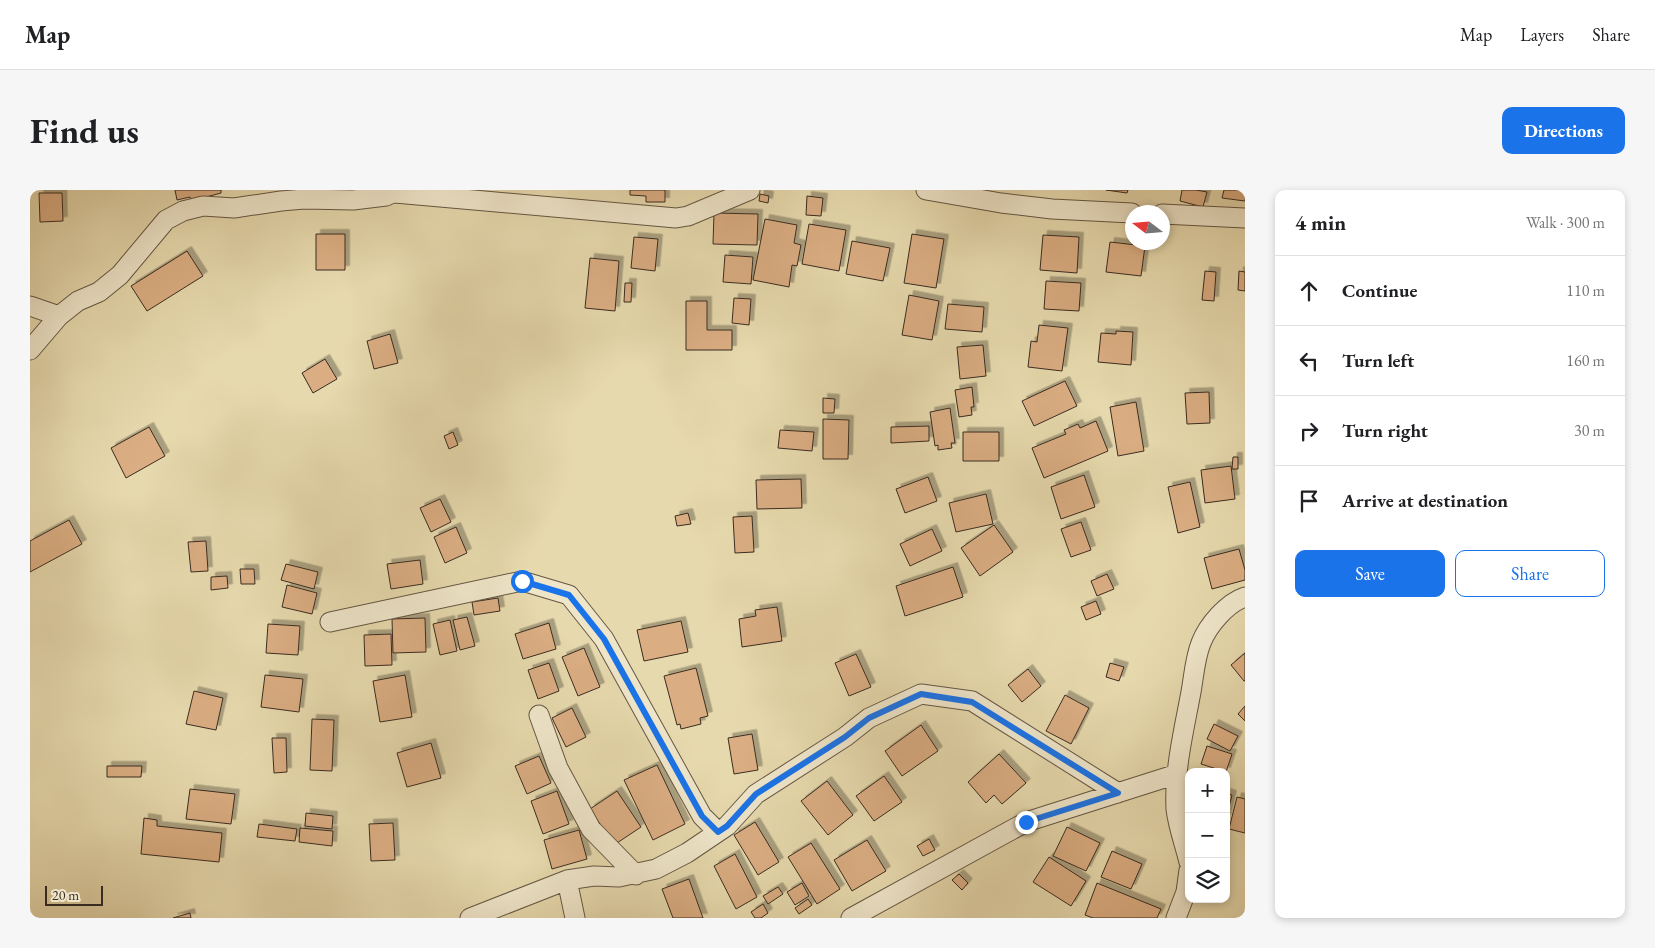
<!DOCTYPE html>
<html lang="en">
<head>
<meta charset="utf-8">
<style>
	body { margin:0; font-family:"EB Garamond",serif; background:#f6f6f6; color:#202124 }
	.controls { position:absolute; right:15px; bottom:15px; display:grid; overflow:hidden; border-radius:10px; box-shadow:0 2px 8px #0003 }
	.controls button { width:45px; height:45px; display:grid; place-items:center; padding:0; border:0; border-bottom:1px solid #e0e0e0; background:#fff; color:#202124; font:25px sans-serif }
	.compass { position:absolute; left:1095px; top:15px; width:45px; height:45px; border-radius:50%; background:#fff; box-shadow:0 2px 8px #0003; rotate:286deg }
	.scale { position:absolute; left:15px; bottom:12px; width:58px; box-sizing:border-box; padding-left:5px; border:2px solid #3a2c21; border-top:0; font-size:14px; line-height:18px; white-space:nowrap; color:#3a2c21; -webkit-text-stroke:4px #efe6ca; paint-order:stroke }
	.stop { position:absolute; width:15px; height:15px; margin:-11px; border:4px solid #1a73e8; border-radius:50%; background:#fff }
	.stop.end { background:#1a73e8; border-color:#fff; box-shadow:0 1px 5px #0008 }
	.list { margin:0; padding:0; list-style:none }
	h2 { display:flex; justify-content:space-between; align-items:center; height:65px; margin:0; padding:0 20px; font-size:21px }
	h2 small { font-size:16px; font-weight:400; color:#757577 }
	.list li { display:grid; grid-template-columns:32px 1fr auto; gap:15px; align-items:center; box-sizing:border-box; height:70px; padding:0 20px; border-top:1px solid #e0e0e0 }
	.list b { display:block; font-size:19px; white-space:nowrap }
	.list em { font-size:16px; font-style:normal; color:#757577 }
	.actions { display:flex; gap:10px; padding:15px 20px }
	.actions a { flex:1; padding:11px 0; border:1px solid #1a73e8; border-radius:10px; text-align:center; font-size:18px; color:#1a73e8 }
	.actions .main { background:#1a73e8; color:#fff }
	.icon { flex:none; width:28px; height:28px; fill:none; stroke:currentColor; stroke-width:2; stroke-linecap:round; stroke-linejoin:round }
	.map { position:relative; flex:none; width:1215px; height:728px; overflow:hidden; border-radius:10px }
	header { display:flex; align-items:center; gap:30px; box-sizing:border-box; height:70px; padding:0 25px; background:#fff; border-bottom:1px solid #e0e0e0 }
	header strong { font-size:24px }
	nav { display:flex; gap:28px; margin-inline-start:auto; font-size:18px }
	.intro { display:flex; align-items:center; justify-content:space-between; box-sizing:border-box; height:120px; padding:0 30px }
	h1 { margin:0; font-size:35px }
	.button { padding:12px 22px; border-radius:10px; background:#1a73e8; color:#fff; font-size:18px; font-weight:700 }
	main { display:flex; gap:30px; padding:0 30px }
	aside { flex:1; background:#fff; border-radius:10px; box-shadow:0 2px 8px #0003 }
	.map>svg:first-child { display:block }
</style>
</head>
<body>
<header>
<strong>Map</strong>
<nav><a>Map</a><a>Layers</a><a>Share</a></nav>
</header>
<div class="intro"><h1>Find us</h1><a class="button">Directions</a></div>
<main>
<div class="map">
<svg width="1215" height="728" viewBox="0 0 1215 728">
	<defs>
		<filter id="shadow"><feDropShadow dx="4.5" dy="-4.5" stdDeviation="0" flood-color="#0004"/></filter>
	</defs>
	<rect width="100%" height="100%" fill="#e6d9ad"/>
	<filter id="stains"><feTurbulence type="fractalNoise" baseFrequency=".004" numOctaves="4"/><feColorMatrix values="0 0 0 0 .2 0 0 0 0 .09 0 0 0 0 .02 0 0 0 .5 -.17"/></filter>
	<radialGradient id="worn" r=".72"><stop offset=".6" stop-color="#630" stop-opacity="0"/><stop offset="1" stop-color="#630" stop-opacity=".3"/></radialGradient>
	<path fill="#daad82" stroke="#3a2c21" filter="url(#shadow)" d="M145 0H191V3L161 11 160 7 147 10Z
		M600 0H635V12H616V6L600 5Z
		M1076 0H1098L1097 3Z
		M1152 0H1166L1177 2 1173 17 1150 11Z
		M1194 0H1215V11L1192 8Z
		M9 3H32L33 31 10 32Z
		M730 4 739 6 738 13 729 11Z
		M777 6 793 8 791 26 776 25Z
		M684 23 728 24 727 55 683 54Z
		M735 29 767 35 764 53 771 55 767 76 762 75 759 97 723 90Z
		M779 34 816 40 809 81 772 74Z
		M286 44H315V80H286Z
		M882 44 914 49 906 98 874 93Z
		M1013 45 1049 47 1047 83 1010 80Z
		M604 47 628 49 625 81 601 78Z
		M822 51 860 58 853 91 816 84Z
		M1080 52 1115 56 1111 86 1076 82Z
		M157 61 173 86 117 121 101 96Z
		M695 65 723 67 721 94 693 92Z
		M560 68 589 71 585 121 555 118Z
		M1175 81 1186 82 1184 111 1172 110Z
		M1209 81 1215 82V101L1208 100Z
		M1016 91 1051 93 1049 121 1014 119Z
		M595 93H602L601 112H594Z
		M879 105 909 111 902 150 872 145Z
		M704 108 721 109 719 135 702 133Z
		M656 111H677V140H702V160H656Z
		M918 114 954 117 952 142 915 139Z
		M1009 135 1038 138 1032 181 998 177 1001 151 1007 152Z
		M1086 141 1103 142 1101 175 1068 172 1071 143 1086 144Z
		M360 144 368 173 344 179 337 151Z
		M953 155 956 186 930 189 927 157Z
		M295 169 307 189 283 203 272 183Z
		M1035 191 1047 216 1004 236 992 211Z
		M942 197 944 217H941L942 225 929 227 925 200Z
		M1179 202 1180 233 1157 234 1155 203Z
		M793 208 805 209 804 223H793Z
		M1106 212 1114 261 1088 266 1080 217Z
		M920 218 925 253H921L922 258 908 260V255L905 256 900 222Z
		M793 229 819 230 818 269H793Z
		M1066 231 1078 261 1014 288 1002 258 1036 244 1034 240 1048 234 1050 238Z
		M899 236V251L861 253V237Z
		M119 237 135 266 96 288 81 258Z
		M750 240 784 242 782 261 748 258Z
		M423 242 428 255 419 259 414 246Z
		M933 242H969V271H933Z
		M1203 267H1208V279H1202Z
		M1201 276 1205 309 1175 313 1171 280Z
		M1054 285 1065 317 1031 329 1021 297Z
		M898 287 907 311 875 323 866 299Z
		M771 289 772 318 727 319 726 290Z
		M1160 292 1170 337 1148 343 1138 297Z
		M956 304 963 334 926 342 919 313Z
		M410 309 421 332 401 342 390 318Z
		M658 323 661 334 647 336 645 326Z
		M722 326 724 362 705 363 703 327Z
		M39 330 52 354 0 382V351Z
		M1051 332 1061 360 1041 367 1031 339Z
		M964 335 983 362 950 386 931 358Z
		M426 337 437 363 415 373 404 347Z
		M902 339 912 361 880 376 870 354Z
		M176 351 178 381 161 382 158 352Z
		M1209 359 1215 380V390L1182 399 1174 368Z
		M390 370 393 394 361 399 357 374Z
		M256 374 288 382 284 399 251 390Z
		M923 377 933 407 875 426 866 396Z
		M210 379H224L225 394H211Z
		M1077 384 1084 399 1067 406 1061 391Z
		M197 386 198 398 181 400V387Z
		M257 395 287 403 282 424 252 417Z
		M468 408 470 421 444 425 442 412Z
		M1066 411 1071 424 1056 430 1051 417Z
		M747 417 752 451 712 457 709 429 726 426 725 420Z
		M437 427 445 456 430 460 423 430Z
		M395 428 396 462 363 463 362 429Z
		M420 430 427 461 410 465 403 434Z
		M651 431 658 462 614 471 607 440Z
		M519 433 526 459 493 469 485 444Z
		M238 434 270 436 268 465 236 463Z
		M361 444 362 475 335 476 334 445Z
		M554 458 570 497 548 506 532 467Z
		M1215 463V491H1214L1201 475Z
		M826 464 841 497 819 506 805 473Z
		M519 473 529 501 508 509 498 480Z
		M1080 473 1094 477 1089 491 1076 487Z
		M666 478 678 526 670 528 671 534 651 539 650 534 647 535 634 486Z
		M998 479 1011 496 992 512 978 495Z
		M235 485 273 489 269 522 231 517Z
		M375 485 382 527 350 532 343 491Z
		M164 501 193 508 186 540 156 534Z
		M1035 505 1059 518 1041 554 1016 541Z
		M1215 516V531L1208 524Z
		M542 518 556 547 536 557 522 528Z
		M282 529 304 530 302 581 280 580Z
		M1184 534 1208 546 1200 561 1177 549Z
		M891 535 908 561 872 586 855 561Z
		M722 544 728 580 704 584 698 548Z
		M242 548H256L257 582 244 583Z
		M401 553 411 588 377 597 367 563Z
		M1177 556 1202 564 1196 582 1171 574Z
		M969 564 996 593 972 614 964 605 956 613 938 592Z
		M509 566 521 593 497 604 485 576Z
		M627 575 655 634 623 650 594 590Z
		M77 576H112L111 587H77Z
		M854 586 872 612 844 631 826 606Z
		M797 591 823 625 798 645 771 611Z
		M160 599 205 604 201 634 156 629Z
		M527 601 539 634 513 644 501 611Z
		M587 601 611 637 584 655 560 619Z
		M1196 603 1202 605 1196 629Z
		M1207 607 1215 609V643L1199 639Z
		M276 623 303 626 302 639 275 636Z
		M114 628 127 630V636L192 643 189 672 111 664Z
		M725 632 749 672 728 685 704 645Z
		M363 633 365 670 341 671 339 634Z
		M229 634 267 639 265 651 227 647Z
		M1037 637 1070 653 1056 681 1023 666Z
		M270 638 303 641 302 656 269 652Z
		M549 640 557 669 522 679 514 650Z
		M899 649 905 660 893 666 887 656Z
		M837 650 856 681 822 701 804 670Z
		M781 653 810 699 787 714 758 667Z
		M1082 661 1112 674 1101 699 1071 687Z
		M705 664 727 707 706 719 684 676Z
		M1019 667 1056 691 1041 716 1003 692Z
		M929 684 938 693 932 700 922 690Z
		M659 689 673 728H643L632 699Z
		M772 693 779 706 765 715 757 702Z
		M1067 693 1131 719 1127 728H1063L1055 725Z
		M748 697 753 704 738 714 733 706Z
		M778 709 782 715 769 724 765 718Z
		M733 714 738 723 731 728H725L721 722Z
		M160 723 161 728H143Z"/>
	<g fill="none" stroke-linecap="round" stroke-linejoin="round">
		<g stroke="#655744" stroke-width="21">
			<path id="minor" d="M896 0 971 13 1022 19 1102 23
				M365 3 646 28 658 26 720 0
				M1132 24 1215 28
				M0 116 29 126
				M0 160 29 126 48 111 69 102 90 85 136 30 153 21 173 16 204 18 251 11 274 9 323 10 356 6 369 0
				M300 432 492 391 539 405 574 449 672 626 688 642
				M509 525 528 578 561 639 606 685
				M1159 672C1155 655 1148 637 1146 619 1144 580 1154 540 1161 502 1164 485 1165 468 1171 453 1178 435 1197 413 1215 407
				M537 690 545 728
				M440 728 537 690 564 686 589 687 626 679 657 663 697 636 726 604 815 547 839 528 891 504 942 511 1088 603
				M821 728 996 632 1147 584
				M1146 728 1156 702 1159 680"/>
		</g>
		<use href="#minor" stroke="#efe6ca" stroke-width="19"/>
	</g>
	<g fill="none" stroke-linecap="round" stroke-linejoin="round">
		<path stroke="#1a73e8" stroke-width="6" d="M492 391 539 405 574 449 672 626 688 642 697 636 726 604 815 547 839 528 891 504 942 512 1088 603 996 632"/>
	</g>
	<rect width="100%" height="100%" filter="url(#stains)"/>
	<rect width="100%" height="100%" fill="url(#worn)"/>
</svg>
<div class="controls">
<button>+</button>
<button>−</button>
<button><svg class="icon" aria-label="layers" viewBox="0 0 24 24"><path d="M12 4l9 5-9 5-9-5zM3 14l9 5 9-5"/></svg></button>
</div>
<svg class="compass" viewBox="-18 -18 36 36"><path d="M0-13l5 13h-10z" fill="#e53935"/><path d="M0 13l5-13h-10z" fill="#757577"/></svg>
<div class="scale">20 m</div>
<div class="stop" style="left:492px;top:391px"></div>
<div class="stop end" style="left:996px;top:632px"></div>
</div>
<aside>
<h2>4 min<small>Walk · 300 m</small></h2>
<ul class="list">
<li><svg class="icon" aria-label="ahead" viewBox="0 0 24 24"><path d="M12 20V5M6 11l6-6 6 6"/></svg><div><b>Continue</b></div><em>110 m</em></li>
<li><svg class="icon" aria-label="left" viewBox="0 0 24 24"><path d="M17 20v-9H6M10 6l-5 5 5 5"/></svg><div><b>Turn left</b></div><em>160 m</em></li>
<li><svg class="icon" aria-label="right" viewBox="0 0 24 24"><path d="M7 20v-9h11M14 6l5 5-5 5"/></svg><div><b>Turn right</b></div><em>30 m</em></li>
<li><svg class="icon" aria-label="arrive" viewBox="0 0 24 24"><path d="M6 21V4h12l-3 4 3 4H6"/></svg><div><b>Arrive at destination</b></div></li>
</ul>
<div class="actions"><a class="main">Save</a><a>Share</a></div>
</aside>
</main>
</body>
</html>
